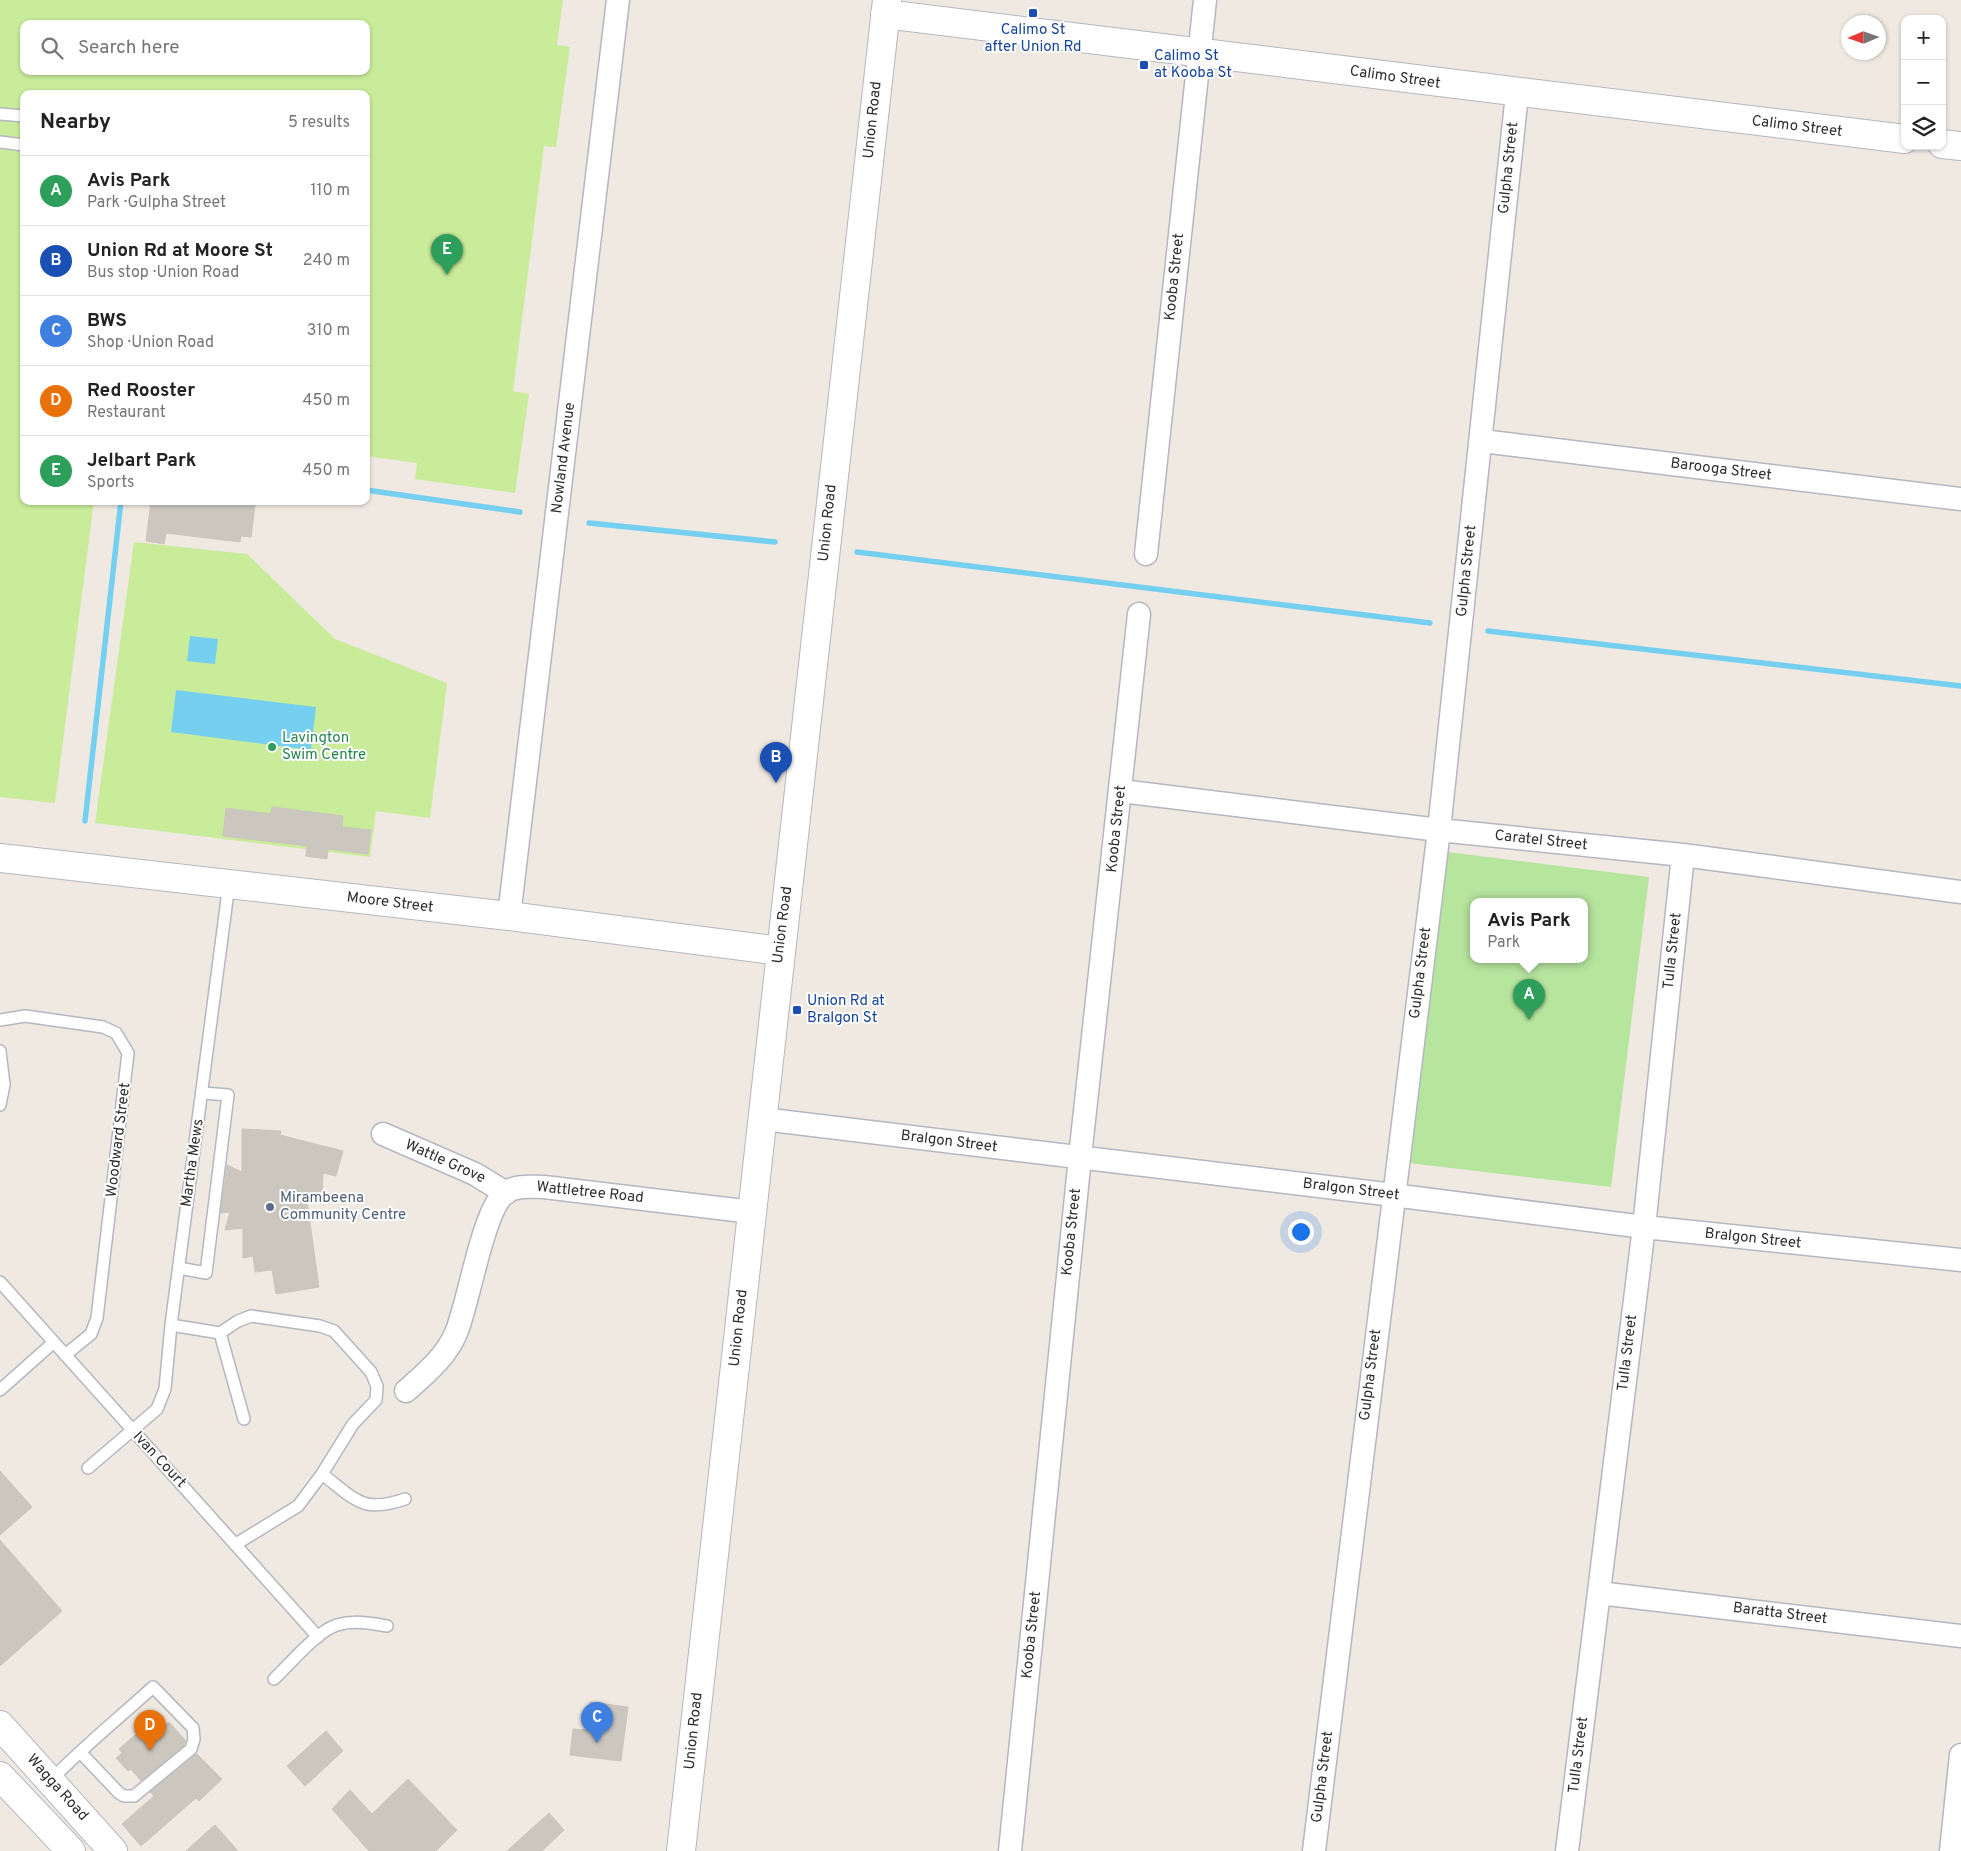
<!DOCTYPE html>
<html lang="en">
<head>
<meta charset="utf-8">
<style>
	body { margin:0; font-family:Overpass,sans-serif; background:#f2f2f2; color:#222 }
	.controls { position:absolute; right:15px; top:15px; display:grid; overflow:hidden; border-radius:10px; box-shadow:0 1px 4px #0004 }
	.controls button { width:45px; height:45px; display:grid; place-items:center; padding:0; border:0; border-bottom:1px solid #e0e0e0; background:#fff; color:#222; font:25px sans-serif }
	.compass { position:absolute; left:1841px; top:15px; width:45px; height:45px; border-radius:50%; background:#fff; box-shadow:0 1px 4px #0004; rotate:268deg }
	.you { position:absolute; left:1300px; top:1231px; width:18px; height:18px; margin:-12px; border:4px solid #fff; border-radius:50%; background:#1a73e8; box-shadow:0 0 0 8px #1a73e833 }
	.badge { display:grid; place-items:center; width:32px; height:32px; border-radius:50%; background:#d93025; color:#fff; font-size:16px; font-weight:700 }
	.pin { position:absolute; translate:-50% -41px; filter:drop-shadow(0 1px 2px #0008) }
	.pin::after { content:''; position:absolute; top:26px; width:18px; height:15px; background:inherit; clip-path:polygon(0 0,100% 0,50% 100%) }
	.popup { position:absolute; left:1470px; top:898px; width:118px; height:65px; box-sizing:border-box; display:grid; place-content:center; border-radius:10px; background:#fff; filter:drop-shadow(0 1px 4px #0005); font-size:16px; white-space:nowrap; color:#767676 }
	.popup b { font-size:19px; color:#222 }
	.popup::after { content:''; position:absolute; left:50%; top:100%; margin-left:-10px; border:10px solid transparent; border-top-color:#fff }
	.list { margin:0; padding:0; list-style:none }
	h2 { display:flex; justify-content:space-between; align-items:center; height:65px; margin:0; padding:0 20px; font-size:21px }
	h2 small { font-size:16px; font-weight:400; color:#767676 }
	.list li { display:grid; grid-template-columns:32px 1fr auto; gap:15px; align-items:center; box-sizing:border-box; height:70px; padding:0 20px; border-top:1px solid #e0e0e0 }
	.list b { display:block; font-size:19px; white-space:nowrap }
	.list p { margin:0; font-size:16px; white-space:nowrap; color:#767676 }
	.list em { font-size:16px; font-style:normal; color:#767676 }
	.icon { flex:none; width:28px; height:28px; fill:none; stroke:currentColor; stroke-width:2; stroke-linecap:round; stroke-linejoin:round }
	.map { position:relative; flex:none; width:1961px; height:1851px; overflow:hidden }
	.search { position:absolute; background:#fff; box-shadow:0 1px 4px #0004; left:20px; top:20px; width:350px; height:55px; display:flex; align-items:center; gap:12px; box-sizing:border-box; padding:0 18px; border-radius:10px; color:#767676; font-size:19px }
	.panel { position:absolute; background:#fff; box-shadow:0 1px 4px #0004; left:20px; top:90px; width:350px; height:415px; border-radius:10px }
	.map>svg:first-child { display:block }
</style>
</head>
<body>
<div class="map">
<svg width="1961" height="1851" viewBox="0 0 1961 1851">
	<rect width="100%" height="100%" fill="#efe9e1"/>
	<path fill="#b6e59e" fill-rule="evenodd" d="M1447 852 1649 877 1611 1187 1409 1163ZM1474 901H1584V959H1474Z"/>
	<path fill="#c9ec9a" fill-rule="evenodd" d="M0 0H563L557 45 570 47 556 147 544 146 513 391 529 394 515 493 415 479 417 463 366 456V94H24V501H94L55 803 0 797ZM24 24H366V71H24Z
		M134 542 247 554 335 639 447 683 430 818 376 811 370 857 95 823Z"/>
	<path fill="#75cff0" d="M190 636 218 639 215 664 187 661Z
		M176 690 316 707 311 750 171 732Z"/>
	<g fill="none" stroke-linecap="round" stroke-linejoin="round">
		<path stroke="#75cff0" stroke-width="5.5" d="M366 490 520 512
			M589 523 775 542
			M857 552 1430 623
			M1488 631 1961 686
			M85 821 121 501"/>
	</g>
	<path fill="#cbc7bf" stroke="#cbc5ba" d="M151 501H244V504L255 505 251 537 241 536 240 542 166 533 164 544 146 541Z
		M272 807 343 816 342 827 371 830 368 854 328 849 327 859 306 856 307 846 223 836 226 808 271 814Z
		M242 1129 281 1131 280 1135 343 1151 336 1176 323 1173 322 1199 307 1201 319 1287 276 1294 272 1270 255 1272 253 1256 243 1258V1228L225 1230 230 1212 221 1213 227 1165 242 1172Z
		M0 1471 32 1507 0 1535Z
		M0 1540 62 1611 0 1666Z
		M590 1702 628 1707 621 1761 570 1755 573 1729 587 1730Z
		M169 1722 186 1741 184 1745 141 1781 131 1769 128 1771 116 1758 122 1753 119 1749 142 1729 146 1733 157 1723 161 1728Z
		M326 1731 343 1751 305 1786 287 1766Z
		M197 1754 222 1779 199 1801 196 1798 141 1846 122 1824 154 1796 150 1792Z
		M408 1779 457 1830 436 1851H369L332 1809 350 1790 372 1814Z
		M549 1813 564 1830 542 1851H507Z
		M215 1825 238 1851H186L209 1830Z"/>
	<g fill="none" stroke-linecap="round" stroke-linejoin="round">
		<g stroke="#b4b7c1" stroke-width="14">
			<path id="lane" d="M0 114 24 116
				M0 142 24 145
				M0 1020 25 1016 103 1027 116 1033 128 1053 97 1318 91 1334 65 1355
				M0 1051 4 1085 0 1105
				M179 1268 206 1273 228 1095 203 1093
				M0 1282 318 1637
				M171 1325 220 1333 238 1321 251 1316 320 1326 334 1331 371 1372 377 1386 376 1400 353 1424 322 1474 298 1506 236 1544
				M220 1333 244 1419
				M0 1390 54 1342
				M88 1468 157 1409 165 1389 171 1325 229 884
				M322 1474C355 1499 362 1514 405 1499
				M274 1679C290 1664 317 1631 337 1625 354 1620 370 1623 387 1626
				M50 1781C82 1748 119 1718 153 1687L193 1728 194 1739 191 1749 134 1796H124L119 1793 80 1752"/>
		</g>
		<g stroke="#b4b7c1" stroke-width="25">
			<path id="street" d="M1482 441 1961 499
				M1146 554 1205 0
				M1121 791 1439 830 1683 855 1961 892
				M509 916 618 0
				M762 1119 1377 1193 1644 1227 1961 1260
				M383 1134 475 1174 506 1193
				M406 1391C425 1374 446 1357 456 1333 469 1303 483 1208 506 1192 518 1185 531 1187 544 1187L752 1212
				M1599 1593 1961 1636
				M1010 1851 1080 1157 1139 614
				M1314 1851 1439 830 1517 94
				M1567 1851 1644 1227 1683 855
				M1951 1851 1961 1755"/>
		</g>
		<g stroke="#b4b7c1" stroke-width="30">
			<path id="secondary" d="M885 14C1225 54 1565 99 1905 139
				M1942 144 1961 146
				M0 858 509 916 780 951
				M0 1725 113 1851
				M0 1776 71 1851
				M681 1851 887 0"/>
		</g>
		<use href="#lane" stroke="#fff" stroke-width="11"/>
		<use href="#street" stroke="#fff" stroke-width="22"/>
		<use href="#secondary" stroke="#fff" stroke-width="28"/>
	</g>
	<g fill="#1a4fb4" stroke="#fff" stroke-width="2">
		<rect x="1028" y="8" width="10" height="10" rx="2.5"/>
		<rect x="1139" y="60" width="10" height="10" rx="2.5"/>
		<rect x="792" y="1005" width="10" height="10" rx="2.5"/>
	</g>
	<circle fill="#2e9e5b" stroke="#fff" stroke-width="2" cx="272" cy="747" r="5"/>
	<circle fill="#5c6f8a" stroke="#fff" stroke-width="2" cx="270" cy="1207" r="5"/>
	<g text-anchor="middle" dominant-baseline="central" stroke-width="4" stroke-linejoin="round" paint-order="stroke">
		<g font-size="15" fill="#164399" stroke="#fff" text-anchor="start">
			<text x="1033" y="30" text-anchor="middle">Calimo St<tspan x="1033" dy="17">after Union Rd</tspan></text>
			<text x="1154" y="56">Calimo St<tspan x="1154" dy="17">at Kooba St</tspan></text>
			<text x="807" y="1001">Union Rd at<tspan x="807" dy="17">Bralgon St</tspan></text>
		</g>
		<g font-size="15" fill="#2e2e2e" stroke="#fff">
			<text transform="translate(1395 78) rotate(8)">Calimo Street</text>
			<text transform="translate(873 120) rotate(-84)">Union Road</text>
			<text transform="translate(1797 127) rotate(7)">Calimo Street</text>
			<text transform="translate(1509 168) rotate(-84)">Gulpha Street</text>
			<text transform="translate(1175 277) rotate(-84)">Kooba Street</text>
			<text transform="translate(564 458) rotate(-83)">Nowland Avenue</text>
			<text transform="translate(1721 470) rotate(7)">Barooga Street</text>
			<text transform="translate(828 523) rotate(-84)">Union Road</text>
			<text transform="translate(1467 571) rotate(-84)">Gulpha Street</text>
			<text transform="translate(1117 829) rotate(-84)">Kooba Street</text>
			<text transform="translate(1541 841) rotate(6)">Caratel Street</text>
			<text transform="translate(390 903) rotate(7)">Moore Street</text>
			<text transform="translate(783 925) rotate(-83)">Union Road</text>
			<text transform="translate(1673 951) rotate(-84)">Tulla Street</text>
			<text transform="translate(1421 973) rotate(-83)">Gulpha Street</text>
			<text transform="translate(119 1140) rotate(-83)">Woodward Street</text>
			<text transform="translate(949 1142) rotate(7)">Bralgon Street</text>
			<text transform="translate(445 1162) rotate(24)">Wattle Grove</text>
			<text transform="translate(193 1163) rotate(-82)">Martha Mews</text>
			<text transform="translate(1351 1190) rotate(7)">Bralgon Street</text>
			<text transform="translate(590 1193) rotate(6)">Wattletree Road</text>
			<text transform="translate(1072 1232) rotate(-84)">Kooba Street</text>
			<text transform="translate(1753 1239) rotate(6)">Bralgon Street</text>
			<text transform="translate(739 1328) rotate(-84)">Union Road</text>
			<text transform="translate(1628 1353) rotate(-83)">Tulla Street</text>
			<text transform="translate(1371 1375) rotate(-83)">Gulpha Street</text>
			<text transform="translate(159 1460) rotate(47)">Ivan Court</text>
			<text transform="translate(1780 1614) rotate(7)">Baratta Street</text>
			<text transform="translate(1032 1635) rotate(-84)">Kooba Street</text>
			<text transform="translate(694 1731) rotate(-84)">Union Road</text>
			<text transform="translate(1579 1755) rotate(-83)">Tulla Street</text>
			<text transform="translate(1323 1777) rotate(-83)">Gulpha Street</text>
			<text transform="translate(57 1788) rotate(48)">Wagga Road</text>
		</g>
		<g font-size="15" fill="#27864d" stroke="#fff" text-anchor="start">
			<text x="282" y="738">Lavington<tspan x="282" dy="17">Swim Centre</tspan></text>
		</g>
		<g font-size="15" fill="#4e5e75" stroke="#fff" text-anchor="start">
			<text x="280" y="1198">Mirambeena<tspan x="280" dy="17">Community Centre</tspan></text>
		</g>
	</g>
</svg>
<div class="controls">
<button>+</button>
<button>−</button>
<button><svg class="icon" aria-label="layers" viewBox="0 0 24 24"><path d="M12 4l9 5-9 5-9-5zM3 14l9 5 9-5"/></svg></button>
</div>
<svg class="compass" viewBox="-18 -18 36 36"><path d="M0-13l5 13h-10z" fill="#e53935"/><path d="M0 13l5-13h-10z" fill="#767676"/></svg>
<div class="you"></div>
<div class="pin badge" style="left:1529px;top:1020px;background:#2e9e5b">A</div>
<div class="popup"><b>Avis Park</b>Park</div>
<div class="pin badge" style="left:776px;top:783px;background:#1a4fb4">B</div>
<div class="pin badge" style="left:597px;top:1743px;background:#3f7fe0">C</div>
<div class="pin badge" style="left:150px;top:1751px;background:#e8710a">D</div>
<div class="pin badge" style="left:447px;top:275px;background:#2e9e5b">E</div>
<div class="search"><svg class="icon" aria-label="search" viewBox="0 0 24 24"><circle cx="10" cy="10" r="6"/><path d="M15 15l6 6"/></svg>Search here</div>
<section class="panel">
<h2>Nearby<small>5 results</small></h2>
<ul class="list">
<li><span class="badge" style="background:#2e9e5b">A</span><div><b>Avis Park</b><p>Park · Gulpha Street</p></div><em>110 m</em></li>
<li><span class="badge" style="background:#1a4fb4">B</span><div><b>Union Rd at Moore St</b><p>Bus stop · Union Road</p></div><em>240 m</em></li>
<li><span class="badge" style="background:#3f7fe0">C</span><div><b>BWS</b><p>Shop · Union Road</p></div><em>310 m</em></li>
<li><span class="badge" style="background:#e8710a">D</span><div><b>Red Rooster</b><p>Restaurant</p></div><em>450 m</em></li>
<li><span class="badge" style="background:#2e9e5b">E</span><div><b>Jelbart Park</b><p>Sports</p></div><em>450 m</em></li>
</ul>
</section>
</div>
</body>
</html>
